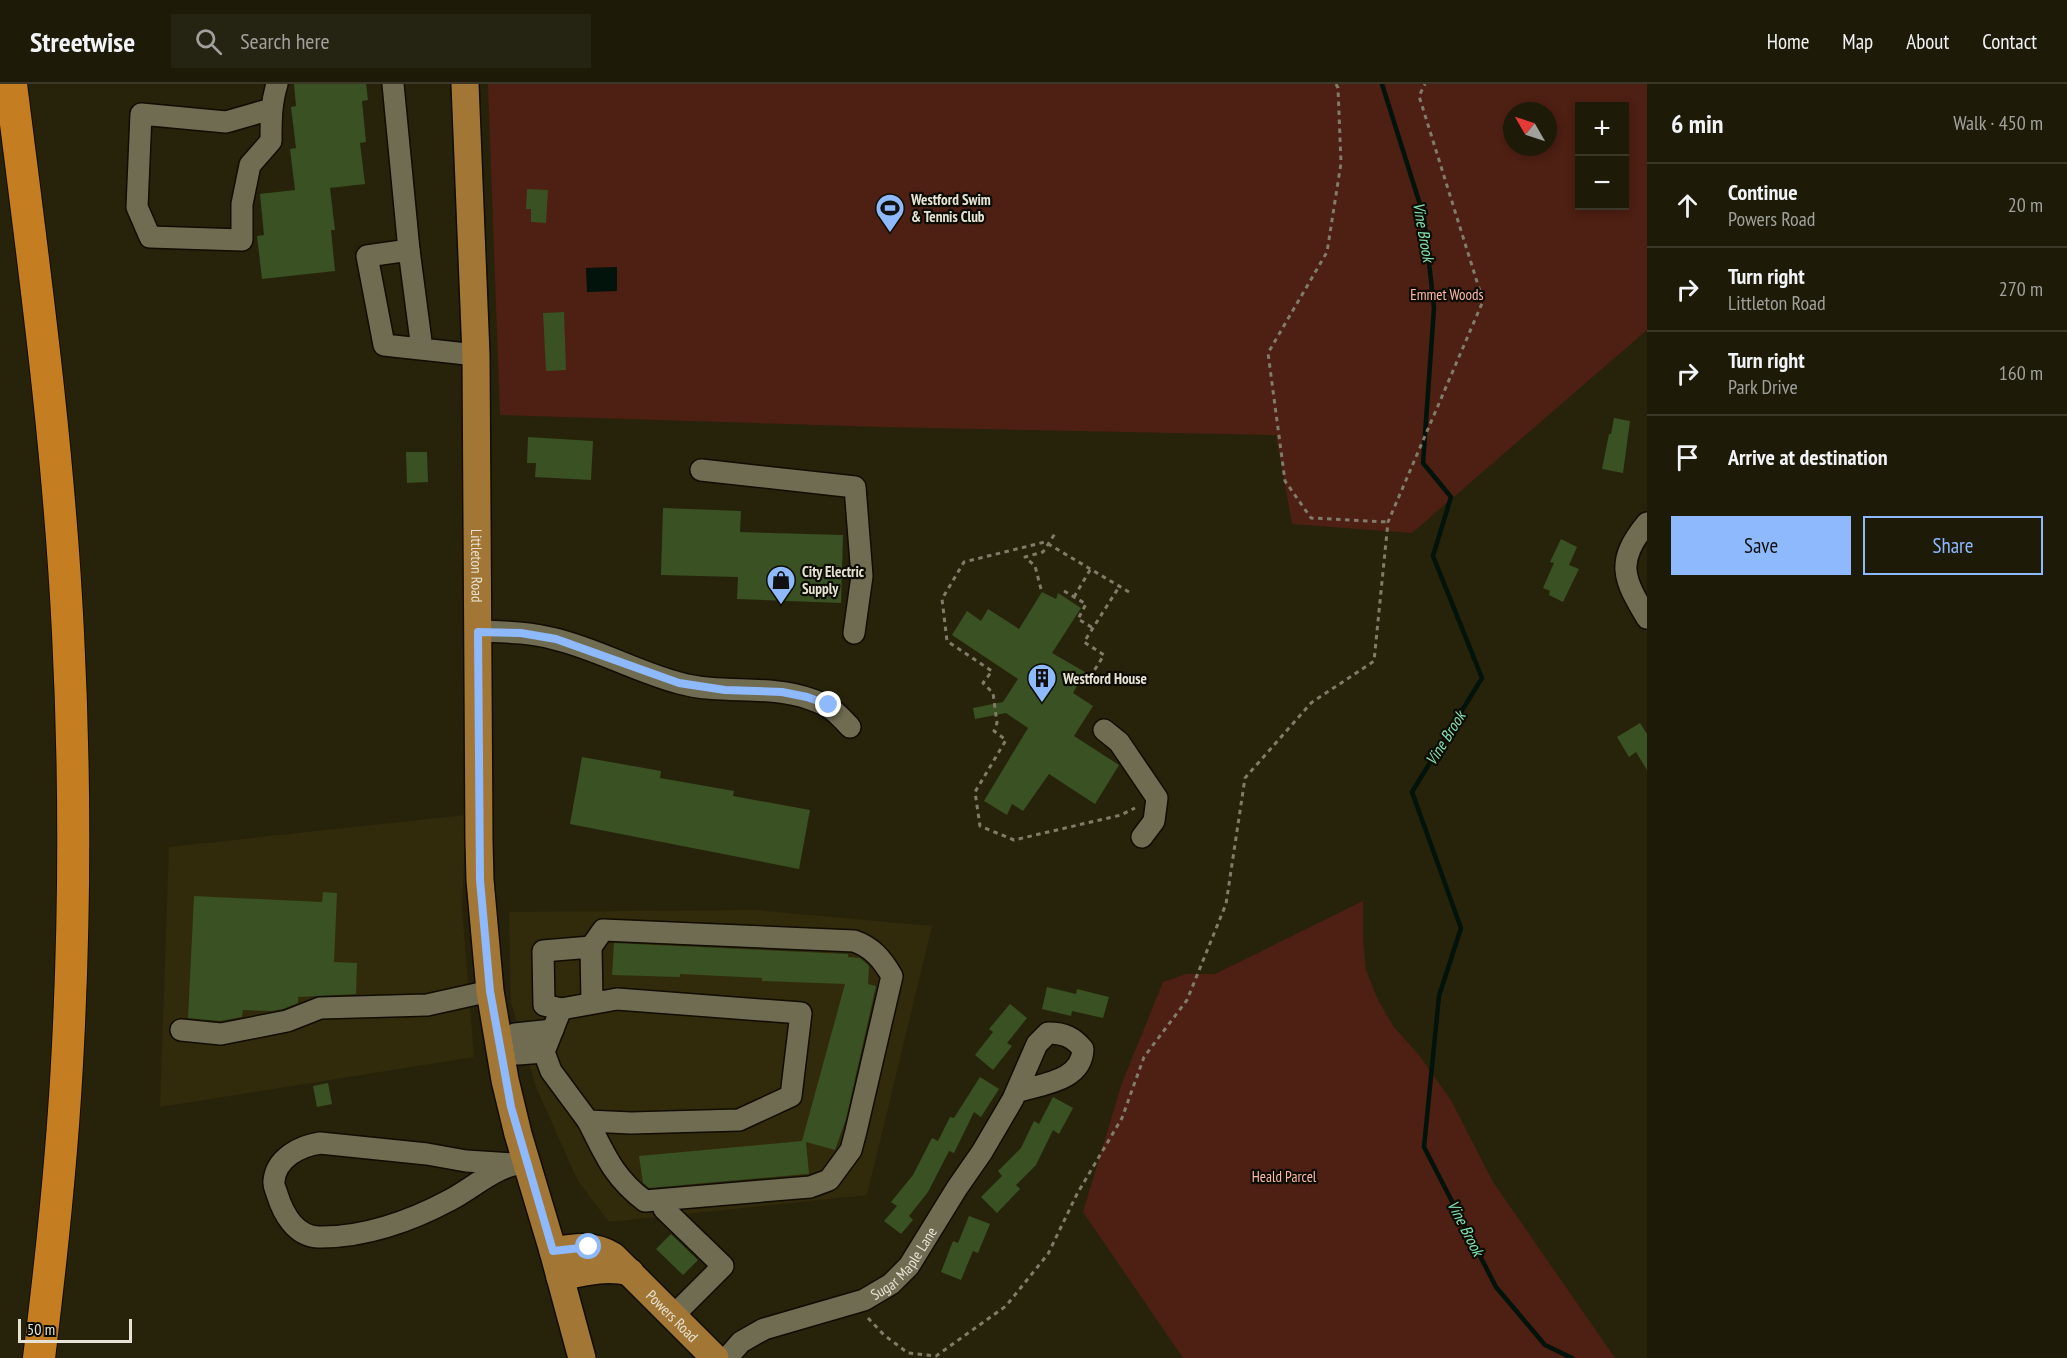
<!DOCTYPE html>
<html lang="en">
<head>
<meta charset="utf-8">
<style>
	body { margin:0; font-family:"PT Sans Narrow",sans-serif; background:#252312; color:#f1f3f6 }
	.controls { position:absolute; right:18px; top:18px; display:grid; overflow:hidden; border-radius:0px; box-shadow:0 3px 9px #0003 }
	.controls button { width:54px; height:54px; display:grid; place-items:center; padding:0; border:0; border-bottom:2px solid #3b3829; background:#1d1a08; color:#f1f3f6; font:30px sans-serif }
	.compass { position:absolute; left:1503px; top:18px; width:54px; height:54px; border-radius:50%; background:#1d1a08; box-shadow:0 3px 9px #0003; rotate:309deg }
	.scale { position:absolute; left:18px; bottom:15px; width:114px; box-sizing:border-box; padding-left:6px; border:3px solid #e6e3d5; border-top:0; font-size:16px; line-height:21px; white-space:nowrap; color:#e6e3d5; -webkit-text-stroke:4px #0e0d04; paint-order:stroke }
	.stop { position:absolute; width:18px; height:18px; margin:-14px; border:4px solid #8eb9fd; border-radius:50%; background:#fff }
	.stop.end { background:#8eb9fd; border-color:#fff; box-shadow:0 2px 6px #0008 }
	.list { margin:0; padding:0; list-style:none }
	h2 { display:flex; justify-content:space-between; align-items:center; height:78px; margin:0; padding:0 24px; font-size:26px }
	h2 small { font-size:20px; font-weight:400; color:#a0a19c }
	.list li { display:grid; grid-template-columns:39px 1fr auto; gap:18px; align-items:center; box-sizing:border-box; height:84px; padding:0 24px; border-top:2px solid #3b3829 }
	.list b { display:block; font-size:22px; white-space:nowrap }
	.list p { margin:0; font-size:20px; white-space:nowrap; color:#a0a19c }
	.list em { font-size:20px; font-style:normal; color:#a0a19c }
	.actions { display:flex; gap:12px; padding:18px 24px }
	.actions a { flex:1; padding:14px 0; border:2px solid #8eb9fd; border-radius:0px; text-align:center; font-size:21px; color:#8eb9fd }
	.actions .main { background:#8eb9fd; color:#111 }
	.icon { flex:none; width:33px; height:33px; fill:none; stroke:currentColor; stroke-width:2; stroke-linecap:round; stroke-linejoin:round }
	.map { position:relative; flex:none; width:1647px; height:1274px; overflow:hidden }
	header { display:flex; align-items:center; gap:36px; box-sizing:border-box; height:84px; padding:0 30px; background:#1d1a08; border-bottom:2px solid #3b3829 }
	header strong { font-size:28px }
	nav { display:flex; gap:33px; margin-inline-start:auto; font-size:21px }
	.search { width:420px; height:54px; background:#252312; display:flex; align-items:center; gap:15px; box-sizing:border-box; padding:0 21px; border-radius:0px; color:#a0a19c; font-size:22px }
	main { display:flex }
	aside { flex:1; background:#1d1a08 }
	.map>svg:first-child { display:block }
</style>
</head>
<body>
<header>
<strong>Streetwise</strong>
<div class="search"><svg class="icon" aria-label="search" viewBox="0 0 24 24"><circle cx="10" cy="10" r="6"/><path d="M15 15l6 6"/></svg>Search here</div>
<nav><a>Home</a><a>Map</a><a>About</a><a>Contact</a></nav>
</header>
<main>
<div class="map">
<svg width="1647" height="1274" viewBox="0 0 1647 1274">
	<rect width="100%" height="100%" fill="#27230b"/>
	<path fill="#312b0b" d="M466 731 462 824 474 973 160 1023 169 763Z
		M755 826 932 842 867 1111 609 1138 578 1097 536 1003 511 918 509 828Z"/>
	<path fill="#4e1f13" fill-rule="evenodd" d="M488 0H1647V246L1412 449 1292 440 1276 351 882 343 500 331ZM1580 22H1624V122H1580ZM1512 27H1548V63H1512Z
		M1363 817V855L1366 886 1377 914 1393 942 1419 971 1452 1018 1493 1098 1615 1274H1183L1083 1128 1122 999 1163 898 1186 890H1215Z"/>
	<path fill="#02130b" d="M617 183V207L587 208 586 184Z"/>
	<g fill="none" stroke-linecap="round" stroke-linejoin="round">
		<path stroke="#02130b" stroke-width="4.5" d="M1382 0 1424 133 1434 224 1423 379 1451 413 1433 472 1482 594 1412 708 1461 844 1439 912 1424 1063 1496 1203 1545 1261 1572 1274"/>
	</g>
	<path fill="#395123" d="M294 0H366L368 16 362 17 366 58 360 59 365 100 330 104 335 146H331L335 187 262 195 257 152 264 151 260 110 295 106 290 65 296 64 291 23 296 22Z
		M527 105 548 106 546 139 531 138V125H526Z
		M564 228 566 286 546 287 543 229Z
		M1614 334 1630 337 1623 389 1602 385 1609 350H1611Z
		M528 353 593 357 591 396 535 393 536 379H527Z
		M406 368H427L428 398 407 399Z
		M663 424 741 427 740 448 843 451 841 519 737 515 738 493 661 491Z
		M1561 455 1577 463 1569 481 1579 485 1563 518 1549 511 1550 507 1543 504 1554 479 1550 478Z
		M1042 508 1056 515 1058 509 1081 524 1052 569 1085 588 1073 609 1093 622 1074 652 1119 681 1095 720 1049 690 1023 727 1012 720 1007 731 984 717 1028 644 1006 629 975 635 973 624 1003 618 1018 595 952 551 967 527 981 537 988 525 1019 545Z
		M1640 639 1647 650V686L1636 668 1629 673 1617 653Z
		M582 673 661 687 660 694 734 707 733 712 810 726 799 785 570 740Z
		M323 808 337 809 334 878 357 879 356 910 298 913V919L283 925 272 927 243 926 242 933 220 937 188 934 194 812 322 818Z
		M614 859 848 870V873L860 874 867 880 869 882 868 900 876 902 846 1035 835 1066 806 1058 809 1090H807L649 1104 643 1099 639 1072 802 1057 845 900 762 897V894L680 890V893L612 891Z
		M1047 903 1076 910 1077 905 1109 913 1103 934 1072 927 1071 932 1042 925Z
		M1010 920 1027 934 1007 959 1012 962 993 986 975 971 993 948 989 945Z
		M980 993 999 1005 981 1033 974 1028 954 1069 949 1067 928 1108 909 1132 913 1136 901 1150 884 1137 897 1122 891 1118 913 1091 932 1054 938 1057 950 1033 954 1034Z
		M328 999 332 1020 317 1023 313 1002Z
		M1053 1013 1073 1024 1059 1050 1053 1046 1036 1081 1016 1101 1020 1105 997 1129 981 1113 1002 1092 998 1087 1021 1064 1034 1037 1039 1040Z
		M969 1132 990 1140 978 1169 973 1167 961 1196 941 1188 953 1157 958 1159Z
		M671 1150 698 1176 683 1191 656 1165Z"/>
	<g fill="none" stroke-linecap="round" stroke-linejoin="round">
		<g stroke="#100c00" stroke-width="24">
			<g id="minor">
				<path d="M393 0 409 166"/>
				<path d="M271 25 226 38 141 30 137 123 150 153 242 156V120L250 81 271 57C271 37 271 19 277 0"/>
				<path d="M422 265 409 166 367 172 384 261 476 271"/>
				<path d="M701 386 855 403 862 492 854 549"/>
				<path d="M1647 439C1615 478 1623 494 1647 534"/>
				<path d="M478 547C504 548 529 548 555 555 597 565 637 588 679 599 722 611 768 600 810 615 831 622 836 628 850 643"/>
				<path d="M1104 646 1119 658 1157 714 1154 737 1142 753"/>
				<path d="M617 915 801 929 791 1012 739 1036 631 1039 588 1037 551 987 544 968 561 925Z"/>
				<path d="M561 925 544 921 543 867 591 863 592 918"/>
				<path d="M181 946 221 950 287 937 320 924 427 921 490 907"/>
				<path d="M544 968 518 970 499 961 515 950 553 946"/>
				<path d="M588 1037C605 1071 614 1094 645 1117L810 1103 829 1096 851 1066 856 1047 892 892C882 875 872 863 854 857L603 846 591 863"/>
				<path d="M514 1080 466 1077 427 1070 320 1059C300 1062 276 1074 274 1097 273 1101 276 1106 277 1110 283 1129 295 1152 318 1153 363 1154 411 1137 450 1116 475 1103 497 1080 527 1079"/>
				<path d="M664 1125 723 1182 673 1232"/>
				<path id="s1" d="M727 1274 741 1258 764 1245 864 1216 891 1200 909 1182 957 1104 982 1068 1013 1015 1037 960 1048 949C1064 949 1073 953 1083 965 1082 998 1040 1000 1016 1008"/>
			</g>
		</g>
		<g stroke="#100c00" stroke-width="30">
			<g id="major">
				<path id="s2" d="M465 0 476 271 479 757 480 796 490 907 505 996 518 1050 553 1167 582 1274"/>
				<path id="s3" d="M553 1167C575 1163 593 1160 613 1172L715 1274"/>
				<path d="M560 1193C584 1188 606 1182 630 1188"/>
			</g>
		</g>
		<g stroke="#100c00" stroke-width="34">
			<path id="highway" d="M11 0C34 183 59 365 68 549 75 686 75 824 68 961 63 1065 52 1170 39 1274"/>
		</g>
		<path stroke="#807c69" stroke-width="3" stroke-dasharray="4.5 4.5" stroke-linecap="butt" d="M1336 0 1338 4 1341 79 1327 168 1268 269 1285 397 1311 434 1388 438
			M1041 505 1035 482 1025 473 1043 468 1056 448
			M1064 507 1086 520 1078 535 1093 544
			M1129 508 1045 458 964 478 942 515 947 557 992 587 983 599 993 609 997 639 994 647 1006 656 975 708 980 742 1014 756 1121 731 1135 724
			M1074 513 1090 486
			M1085 601 1104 571 1084 558 1119 503
			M868 1234 884 1251 908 1269 936 1272 1006 1222 1048 1170 1077 1110 1122 1034 1144 973 1187 916 1226 820 1245 694 1311 619 1374 577 1388 438 1483 217 1419 12 1425 0"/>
		<use href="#minor" stroke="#706c52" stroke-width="21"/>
		<use href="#major" stroke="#a27735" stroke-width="27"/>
		<use href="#highway" stroke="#c47e21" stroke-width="32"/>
	</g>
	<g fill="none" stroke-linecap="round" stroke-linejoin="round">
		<path stroke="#8eb9fd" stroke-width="8" d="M589 1163 553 1167 511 1023 490 907 480 796 478 548 521 549 556 555 679 599 725 606 782 608 807 613 829 621"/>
	</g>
	<defs>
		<g id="stadium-pin" transform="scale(1.5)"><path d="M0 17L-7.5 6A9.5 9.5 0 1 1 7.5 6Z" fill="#8eb9fd" stroke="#0e0d04"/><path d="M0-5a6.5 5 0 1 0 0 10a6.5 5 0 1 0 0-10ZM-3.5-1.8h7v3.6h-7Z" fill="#111"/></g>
		<g id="shop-pin" transform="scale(1.5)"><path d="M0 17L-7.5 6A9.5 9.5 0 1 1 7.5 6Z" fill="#8eb9fd" stroke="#0e0d04"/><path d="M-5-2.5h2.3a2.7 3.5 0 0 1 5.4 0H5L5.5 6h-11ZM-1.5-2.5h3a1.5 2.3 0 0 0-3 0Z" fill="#111"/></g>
		<g id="building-pin" transform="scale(1.5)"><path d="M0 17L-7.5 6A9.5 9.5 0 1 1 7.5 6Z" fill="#8eb9fd" stroke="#0e0d04"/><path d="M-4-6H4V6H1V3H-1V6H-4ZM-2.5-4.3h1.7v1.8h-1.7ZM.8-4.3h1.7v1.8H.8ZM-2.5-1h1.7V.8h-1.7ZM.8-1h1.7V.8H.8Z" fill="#111"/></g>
	</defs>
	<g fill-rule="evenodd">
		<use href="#stadium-pin" x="890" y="124"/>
		<use href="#shop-pin" x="781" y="496"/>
		<use href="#building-pin" x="1042" y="594"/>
	</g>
	<g text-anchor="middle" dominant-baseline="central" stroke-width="4.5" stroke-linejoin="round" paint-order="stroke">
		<g font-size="15" font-weight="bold" fill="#e6e3d5" stroke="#0e0d04" text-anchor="start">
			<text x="911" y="115">Westford Swim<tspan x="911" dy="17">&amp; Tennis Club</tspan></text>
			<text x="802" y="487">City Electric<tspan x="802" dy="17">Supply</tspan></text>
			<text x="1063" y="594">Westford House</text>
		</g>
		<g font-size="15" fill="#feb9a5" stroke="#0e0d04">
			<text x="1447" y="210">Emmet Woods</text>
			<text x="1284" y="1092">Heald Parcel</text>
		</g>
		<g font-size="15" fill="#e6e3d5" stroke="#0e0d04">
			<text stroke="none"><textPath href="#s2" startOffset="482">Littleton Road</textPath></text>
			<text stroke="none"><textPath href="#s1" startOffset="207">Sugar Maple Lane</textPath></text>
			<text stroke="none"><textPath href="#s3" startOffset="146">Powers Road</textPath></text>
		</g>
		<g font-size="16" font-style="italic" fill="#83e1b7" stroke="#0e0d04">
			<text transform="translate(1424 148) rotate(80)">Vine Brook</text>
			<text transform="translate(1445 654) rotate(-58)">Vine Brook</text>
			<text transform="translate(1466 1144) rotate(63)">Vine Brook</text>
		</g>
	</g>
</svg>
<div class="controls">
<button>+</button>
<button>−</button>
</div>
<svg class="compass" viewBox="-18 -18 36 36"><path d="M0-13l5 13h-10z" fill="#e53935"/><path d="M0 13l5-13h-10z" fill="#a0a19c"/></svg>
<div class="scale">50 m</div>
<div class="stop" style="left:589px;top:1163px"></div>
<div class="stop end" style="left:829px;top:621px"></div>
</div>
<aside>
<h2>6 min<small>Walk · 450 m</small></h2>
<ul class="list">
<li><svg class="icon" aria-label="ahead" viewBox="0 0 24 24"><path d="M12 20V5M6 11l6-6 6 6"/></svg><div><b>Continue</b><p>Powers Road</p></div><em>20 m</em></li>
<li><svg class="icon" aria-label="right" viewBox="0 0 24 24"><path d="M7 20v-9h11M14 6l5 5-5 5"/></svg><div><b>Turn right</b><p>Littleton Road</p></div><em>270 m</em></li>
<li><svg class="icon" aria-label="right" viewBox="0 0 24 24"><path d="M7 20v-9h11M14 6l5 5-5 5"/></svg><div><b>Turn right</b><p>Park Drive</p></div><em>160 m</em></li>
<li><svg class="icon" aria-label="arrive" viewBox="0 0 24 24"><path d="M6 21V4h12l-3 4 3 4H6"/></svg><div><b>Arrive at destination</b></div></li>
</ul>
<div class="actions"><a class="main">Save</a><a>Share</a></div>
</aside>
</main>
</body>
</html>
